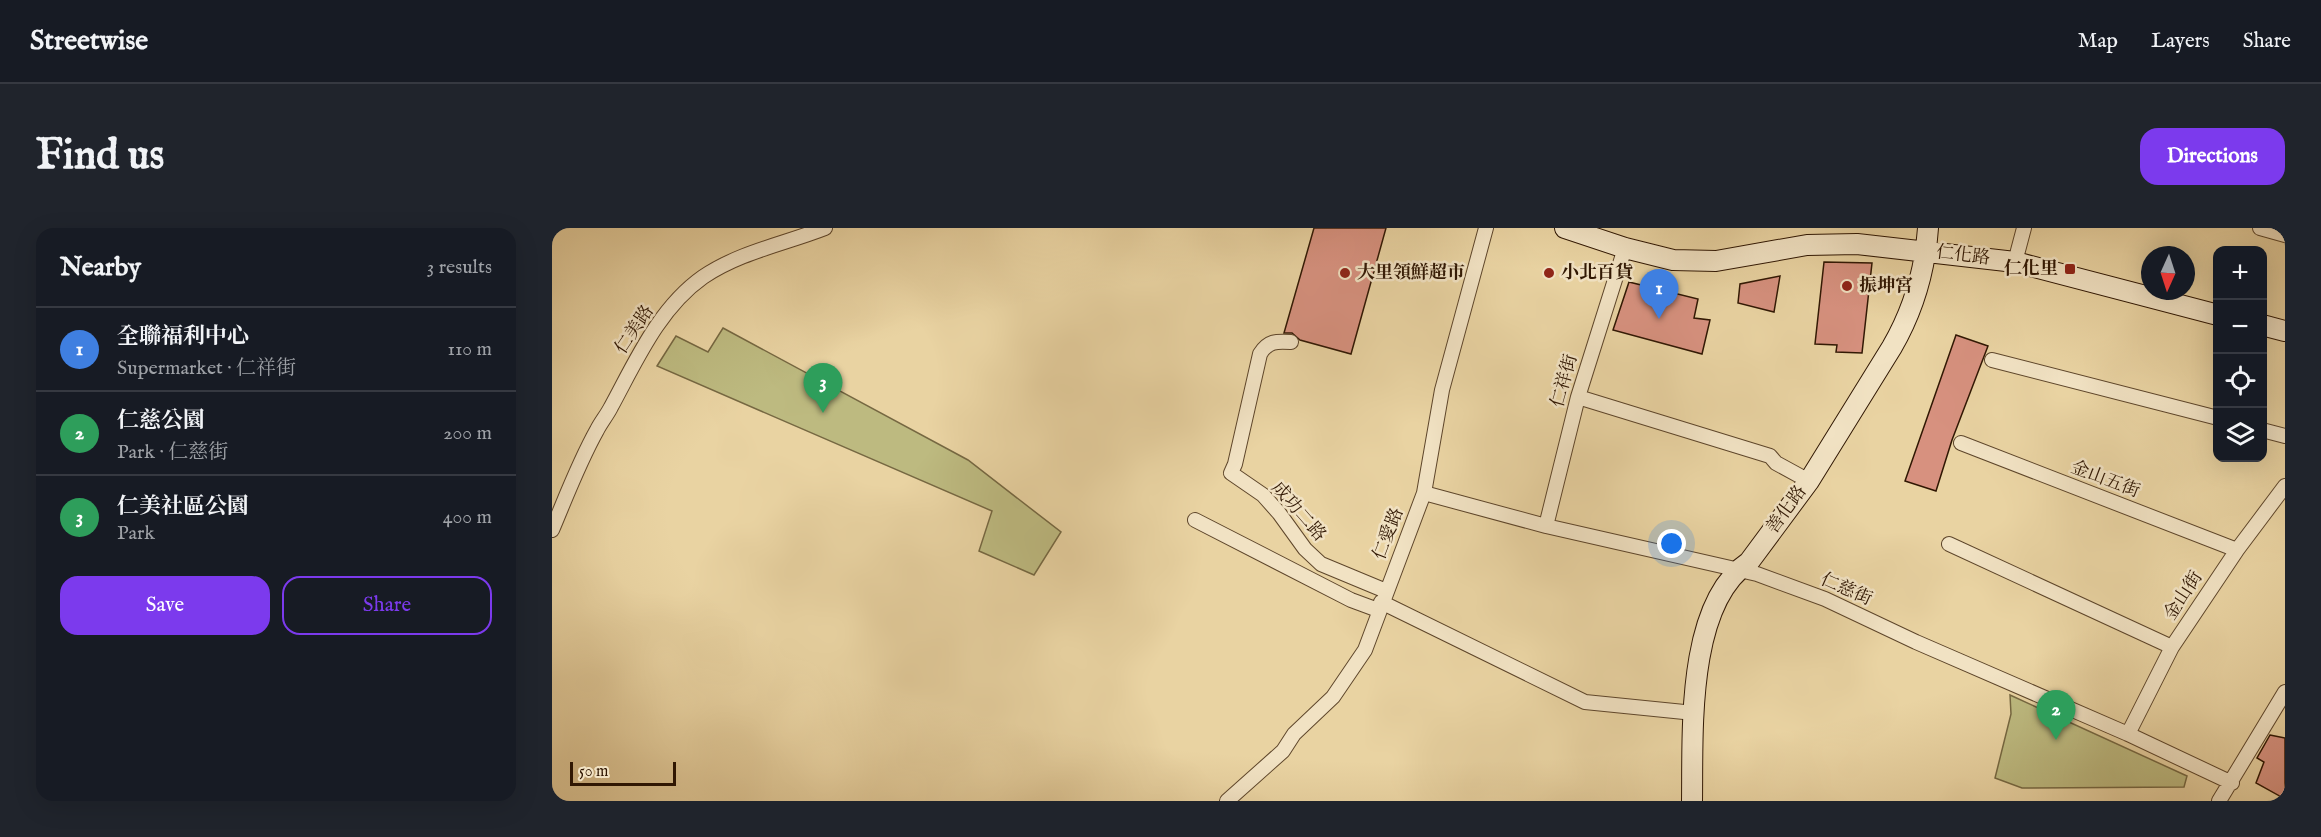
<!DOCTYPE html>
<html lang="en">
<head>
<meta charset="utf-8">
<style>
	body { margin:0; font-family:"IM FELL English","Noto Serif TC",serif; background:#20242c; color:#f1f3f6 }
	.controls { position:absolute; right:18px; top:18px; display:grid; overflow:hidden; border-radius:12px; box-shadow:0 6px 24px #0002 }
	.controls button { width:54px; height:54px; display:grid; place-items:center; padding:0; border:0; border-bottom:2px solid #363941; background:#171b24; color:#f1f3f6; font:30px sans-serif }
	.compass { position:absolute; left:1589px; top:18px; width:54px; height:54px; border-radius:50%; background:#171b24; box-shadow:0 6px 24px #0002; rotate:183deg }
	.scale { position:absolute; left:18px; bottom:15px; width:106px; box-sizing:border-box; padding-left:6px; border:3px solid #301703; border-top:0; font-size:16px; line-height:21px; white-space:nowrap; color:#301703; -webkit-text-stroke:4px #f1e2c3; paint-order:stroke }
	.you { position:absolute; left:1120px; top:316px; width:21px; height:21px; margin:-15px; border:4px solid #fff; border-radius:50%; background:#1a73e8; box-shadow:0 0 0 9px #1a73e833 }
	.badge { display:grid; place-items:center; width:39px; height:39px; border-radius:50%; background:#7c3aed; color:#fff; font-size:20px; font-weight:700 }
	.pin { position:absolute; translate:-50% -50px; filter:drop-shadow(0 2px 3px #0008) }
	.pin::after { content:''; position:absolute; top:32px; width:21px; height:18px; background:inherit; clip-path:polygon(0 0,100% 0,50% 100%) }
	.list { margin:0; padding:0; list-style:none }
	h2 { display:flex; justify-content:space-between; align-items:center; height:78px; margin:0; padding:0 24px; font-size:26px }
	h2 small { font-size:20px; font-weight:400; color:#9ea1a6 }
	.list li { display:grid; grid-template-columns:39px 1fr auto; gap:18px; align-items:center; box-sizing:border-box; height:84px; padding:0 24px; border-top:2px solid #363941 }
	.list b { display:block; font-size:22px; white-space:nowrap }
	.list p { margin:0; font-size:20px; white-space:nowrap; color:#9ea1a6 }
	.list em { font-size:20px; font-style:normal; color:#9ea1a6 }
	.actions { display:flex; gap:12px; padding:18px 24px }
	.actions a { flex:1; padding:14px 0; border:2px solid #7c3aed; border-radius:18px; text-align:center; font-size:21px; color:#7c3aed }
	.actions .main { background:#7c3aed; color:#fff }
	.icon { flex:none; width:33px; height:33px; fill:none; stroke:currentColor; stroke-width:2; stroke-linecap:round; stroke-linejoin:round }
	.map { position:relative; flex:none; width:1733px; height:573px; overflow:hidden; border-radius:18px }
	header { display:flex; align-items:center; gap:36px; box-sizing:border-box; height:84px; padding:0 30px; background:#171b24; border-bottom:2px solid #363941 }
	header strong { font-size:28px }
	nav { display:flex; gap:33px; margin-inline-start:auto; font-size:21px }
	.intro { display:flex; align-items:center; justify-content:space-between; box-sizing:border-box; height:144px; padding:0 36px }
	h1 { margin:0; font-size:42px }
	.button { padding:15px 27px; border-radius:18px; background:#7c3aed; color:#fff; font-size:21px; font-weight:700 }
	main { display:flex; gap:36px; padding:0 36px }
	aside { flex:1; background:#171b24; border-radius:18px; box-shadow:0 6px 24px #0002 }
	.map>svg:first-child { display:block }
</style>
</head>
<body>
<header>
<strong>Streetwise</strong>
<nav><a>Map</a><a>Layers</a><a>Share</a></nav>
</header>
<div class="intro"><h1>Find us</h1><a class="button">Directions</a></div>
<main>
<aside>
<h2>Nearby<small>3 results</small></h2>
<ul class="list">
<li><span class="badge" style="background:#3f7fe0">1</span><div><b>全聯福利中心</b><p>Supermarket · 仁祥街</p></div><em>110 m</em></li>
<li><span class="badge" style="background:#2e9e5b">2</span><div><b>仁慈公園</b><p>Park · 仁慈街</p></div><em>200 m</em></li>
<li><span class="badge" style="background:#2e9e5b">3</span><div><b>仁美社區公園</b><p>Park</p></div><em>400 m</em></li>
</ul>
<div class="actions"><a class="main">Save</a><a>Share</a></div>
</aside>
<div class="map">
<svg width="1733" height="573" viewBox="0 0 1733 573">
	<rect width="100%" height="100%" fill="#e9d3a2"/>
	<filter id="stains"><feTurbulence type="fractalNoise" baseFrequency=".00333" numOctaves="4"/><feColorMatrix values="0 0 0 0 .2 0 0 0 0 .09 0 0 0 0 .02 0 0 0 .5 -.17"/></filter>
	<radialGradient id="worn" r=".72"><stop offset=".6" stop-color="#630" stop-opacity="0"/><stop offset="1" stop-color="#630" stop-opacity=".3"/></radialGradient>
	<path fill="#bdba80" stroke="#766842" stroke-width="1.5" d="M171 100 416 232 509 304 482 347 427 323 440 283 105 138 124 108 156 124Z
		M1458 467 1635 548 1632 559 1470 560 1443 550 1459 486Z"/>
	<path fill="#d7917f" stroke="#301703" stroke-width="1.5" d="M762 0H834L799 126 748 112 740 105H732Z
		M1272 34 1320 35 1310 125 1284 124 1285 117 1263 116Z
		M1228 48 1222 84 1186 75 1188 56Z
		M1077 54 1146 71 1142 90 1158 92 1150 126 1061 102Z
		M1404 107 1436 118 1400 212 1384 263 1353 253Z
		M1718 507 1733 510V571L1704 555 1712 534 1705 530Z"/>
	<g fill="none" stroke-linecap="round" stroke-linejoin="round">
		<g stroke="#5e462b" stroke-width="16">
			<path id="street" d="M1708 0 1733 7
				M1463 34 1472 0
				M739 114C724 113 716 113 708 126L683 236 679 245 711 267 727 285 753 321 769 336 834 363
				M1440 132 1666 190
				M1026 169 1218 228 1224 235 1257 253
				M1710 202 1733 208
				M1409 215 1685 322
				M872 265 994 298 1205 346 1273 371 1364 414 1576 506 1680 555
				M643 292 799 372 826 382
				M994 298 1026 169 1073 20
				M0 302C14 269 27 234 45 202 49 194 55 187 59 179 84 133 107 80 151 49 188 24 232 16 273 0
				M1397 316 1620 419
				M829 374 1033 474 1142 485
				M1576 506 1620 419 1685 322 1733 258
				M675 573 731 523 742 506 781 469 813 422 872 265 890 162 934 0
				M1667 573 1733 464"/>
		</g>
		<g stroke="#301703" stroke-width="22">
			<path id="secondary" d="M1013 0 1073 20 1121 32 1164 33 1255 17 1305 16 1463 34 1666 87
				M1710 97 1733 103
				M1140 573C1141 505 1134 376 1197 334L1257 253 1340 119C1362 81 1373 43 1376 0"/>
		</g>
		<use href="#street" stroke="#f1e2c3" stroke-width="14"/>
		<use href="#secondary" stroke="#f1e2c3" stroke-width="20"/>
	</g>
	<g fill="#8f2418" stroke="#f1e2c3" stroke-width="2">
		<rect x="1512" y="35" width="12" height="12" rx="3"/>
		<circle cx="793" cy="45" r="6"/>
		<circle cx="997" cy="45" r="6"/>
		<circle cx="1295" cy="58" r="6"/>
	</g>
	<g text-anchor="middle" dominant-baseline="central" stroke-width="5" stroke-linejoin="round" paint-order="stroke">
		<g font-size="18" fill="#301703" stroke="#f1e2c3">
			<text transform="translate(1411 28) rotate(7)">仁化路</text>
			<text transform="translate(83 102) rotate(-56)">仁美路</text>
			<text transform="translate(1013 153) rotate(-74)">仁祥街</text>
			<text transform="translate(1553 252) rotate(21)">金山五街</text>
			<text transform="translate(1235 282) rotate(-54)">善化路</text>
			<text transform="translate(746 284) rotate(49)">成功二路</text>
			<text transform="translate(837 306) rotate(-69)">仁愛路</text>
			<text transform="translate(1294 362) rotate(24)">仁慈街</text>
			<text transform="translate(1632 368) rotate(-57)">金山街</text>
		</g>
		<g font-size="18" font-weight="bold" fill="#301703" stroke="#f1e2c3" text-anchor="start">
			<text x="1506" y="41" text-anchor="end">仁化里</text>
			<text x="805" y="45">大里領鮮超市</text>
			<text x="1009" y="45">小北百貨</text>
			<text x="1307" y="58">振坤宮</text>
		</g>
	</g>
	<rect width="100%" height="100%" filter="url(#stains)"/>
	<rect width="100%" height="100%" fill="url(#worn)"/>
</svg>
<div class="controls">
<button>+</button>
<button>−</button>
<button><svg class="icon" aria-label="locate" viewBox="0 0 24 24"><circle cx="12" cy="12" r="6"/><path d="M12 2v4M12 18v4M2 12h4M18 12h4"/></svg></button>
<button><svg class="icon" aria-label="layers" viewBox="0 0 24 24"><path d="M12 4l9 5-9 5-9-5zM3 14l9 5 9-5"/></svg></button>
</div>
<svg class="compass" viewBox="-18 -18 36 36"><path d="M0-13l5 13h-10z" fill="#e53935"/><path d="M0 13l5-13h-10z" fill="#9ea1a6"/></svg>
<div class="scale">50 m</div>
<div class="you"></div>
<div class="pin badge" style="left:1107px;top:91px;background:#3f7fe0">1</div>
<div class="pin badge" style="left:1504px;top:512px;background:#2e9e5b">2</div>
<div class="pin badge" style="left:271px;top:185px;background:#2e9e5b">3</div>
</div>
</main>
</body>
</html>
